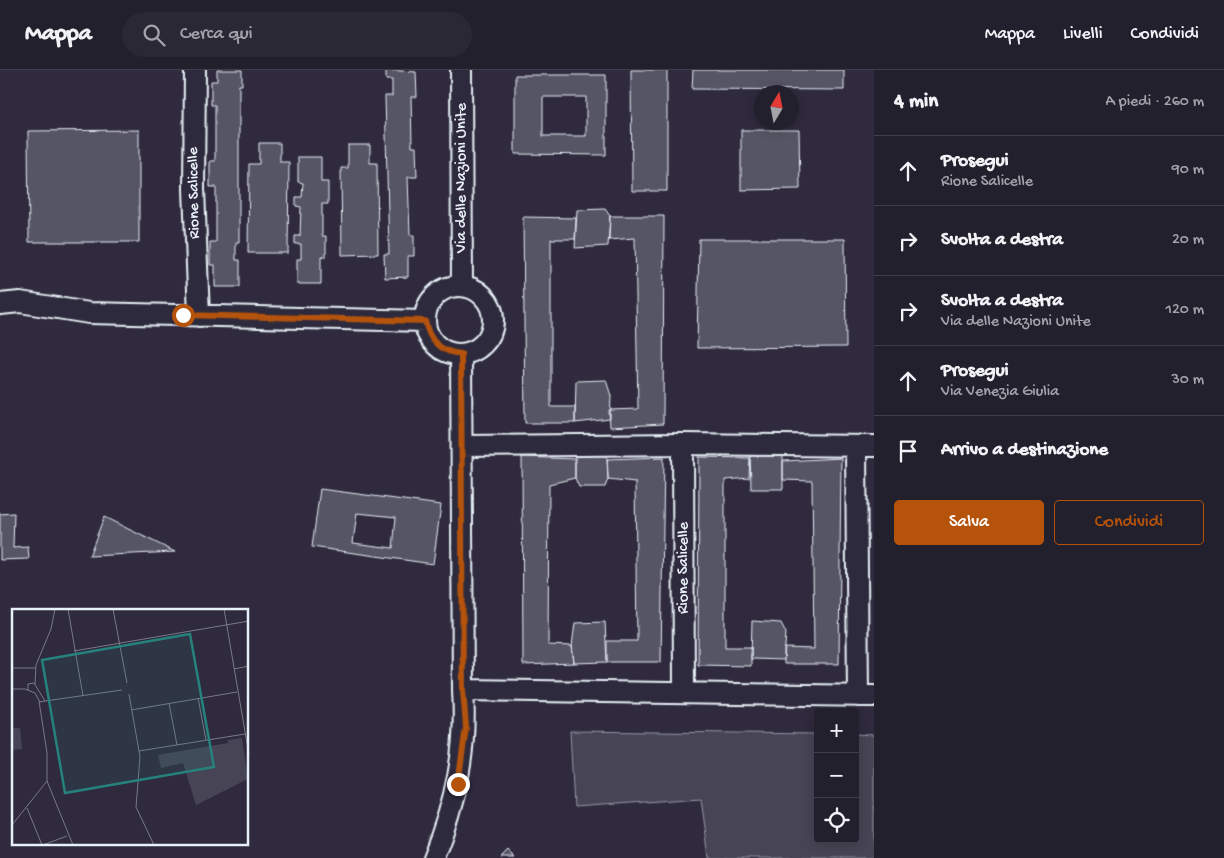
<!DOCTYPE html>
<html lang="it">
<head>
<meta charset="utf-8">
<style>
	body { margin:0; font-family:"Gochi Hand",sans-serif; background:#2b2836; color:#f1f3f6 }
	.controls { position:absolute; right:15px; bottom:15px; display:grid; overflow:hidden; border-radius:5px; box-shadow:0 2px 12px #0003 }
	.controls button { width:45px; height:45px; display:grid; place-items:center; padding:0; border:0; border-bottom:1px solid #403e4a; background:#23202e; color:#f1f3f6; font:25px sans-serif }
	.compass { position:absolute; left:754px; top:15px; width:45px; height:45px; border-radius:50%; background:#23202e; box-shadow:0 2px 12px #0003; rotate:10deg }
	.stop { position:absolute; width:15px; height:15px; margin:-11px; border:4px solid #b45309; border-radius:50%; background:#fff }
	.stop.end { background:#b45309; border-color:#fff; box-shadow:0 1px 5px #0008 }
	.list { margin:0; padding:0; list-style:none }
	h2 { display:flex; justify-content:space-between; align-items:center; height:65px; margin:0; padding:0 20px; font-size:21px }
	h2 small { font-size:16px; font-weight:400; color:#a3a3aa }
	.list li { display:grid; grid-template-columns:32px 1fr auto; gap:15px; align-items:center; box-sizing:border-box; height:70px; padding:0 20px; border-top:1px solid #403e4a }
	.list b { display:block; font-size:19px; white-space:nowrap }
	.list p { margin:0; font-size:16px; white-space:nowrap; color:#a3a3aa }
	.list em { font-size:16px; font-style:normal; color:#a3a3aa }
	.actions { display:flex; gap:10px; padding:15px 20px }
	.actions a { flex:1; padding:11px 0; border:1px solid #b45309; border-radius:5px; text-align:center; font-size:18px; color:#b45309 }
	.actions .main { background:#b45309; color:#fff }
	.icon { flex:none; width:28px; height:28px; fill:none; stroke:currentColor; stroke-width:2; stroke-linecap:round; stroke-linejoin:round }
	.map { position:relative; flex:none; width:874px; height:788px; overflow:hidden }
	header { display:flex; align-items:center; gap:30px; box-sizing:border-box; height:70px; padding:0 25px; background:#23202e; border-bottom:1px solid #403e4a }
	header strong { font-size:24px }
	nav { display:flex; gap:28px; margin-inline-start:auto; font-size:18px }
	.search { width:350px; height:45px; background:#2b2836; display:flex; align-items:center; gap:12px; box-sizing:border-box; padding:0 18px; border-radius:28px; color:#a3a3aa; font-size:19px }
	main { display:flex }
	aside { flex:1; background:#23202e }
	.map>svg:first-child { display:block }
</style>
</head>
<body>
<header>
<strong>Mappa</strong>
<div class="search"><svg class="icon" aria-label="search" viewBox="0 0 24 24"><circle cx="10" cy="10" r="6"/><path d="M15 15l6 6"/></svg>Cerca qui</div>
<nav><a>Mappa</a><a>Livelli</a><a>Condividi</a></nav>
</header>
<main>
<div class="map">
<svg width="874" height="788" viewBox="0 0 874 788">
	<rect width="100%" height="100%" fill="#2f2a3d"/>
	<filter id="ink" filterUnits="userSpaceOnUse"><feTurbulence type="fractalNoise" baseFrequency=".02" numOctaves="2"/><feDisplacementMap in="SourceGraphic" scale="10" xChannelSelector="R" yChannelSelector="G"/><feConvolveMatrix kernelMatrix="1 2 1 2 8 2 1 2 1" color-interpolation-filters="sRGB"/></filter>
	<g filter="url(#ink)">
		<path fill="#464455" stroke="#979aa6" d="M570 661 818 664V769H855V664L874 665V788H709L701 728 574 737Z"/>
		<path fill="#575565" stroke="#e8f1f8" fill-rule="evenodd" d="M217 0H242V15H239V172H236V190H240V217H215V195H210V172H216V117H210V91H215V35H211V11H217Z
			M386 0 416 2 417 27H411L412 77H416L417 107H408L410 165H414V186H408V207L385 208 384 184H389L385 26H392V10H386Z
			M631 0H667V121H632Z
			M693 0H844V20L692 19Z
			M515 5H606V85L515 84ZM543 27H586V66H543Z
			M139 60V172H29L28 61Z
			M741 60H799L800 119 741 120Z
			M259 73H280V92H289L288 183H248L249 94H259Z
			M348 75H370V93H377L378 184 342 185 341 98H348Z
			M298 87H321V112H328V134H322V166H326V187L321 186V214H297V189H301V174H295V166H300L301 137 296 136V127H302L303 113 298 112Z
			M605 139 610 146 608 176 575 178 577 140Z
			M610 146H664L663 354 610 357 609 340 638 339 635 168 609 170Z
			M523 147 576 148 575 169H551V337H575V353H525Z
			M699 169H845L846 277 697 278Z
			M606 310 611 326 610 349 575 353 576 311Z
			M607 380 608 409 605 417H579L575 408V381Z
			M750 380 783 381V419H751Z
			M522 387 575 389V408L549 414 548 575 572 576 574 593 523 595Z
			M664 387 661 592H607V571H637L635 412 608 409 607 389Z
			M699 387 750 388 749 408 725 410V577H751V596L698 595Z
			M841 388 839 594H784V578L814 579 812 411 783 410V391Z
			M320 419 441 435 433 494 312 477ZM357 443 396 447 393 478 353 473Z
			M14 443 13 478 28 477 29 489 0 490V444Z
			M104 447 175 482 89 486Z
			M752 551 781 553 786 563 784 590 751 589Z
			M605 552 607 592 574 593 572 576 575 553Z
			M508 781 515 788H501Z"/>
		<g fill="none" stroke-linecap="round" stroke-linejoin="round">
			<g stroke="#e8f1f8" stroke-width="24">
				<path id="minor" d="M195 0 194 119 199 246
					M461 0 462 216
					M425 250a34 34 0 1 1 68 0a34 34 0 1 1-68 0Z
					M0 234 20 232 89 243 425 251
					M683 374 684 622
					M462 376 683 374 874 376
					M856 376 858 626
					M463 620 874 626
					M433 788C456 731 467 682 463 620L461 284"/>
			</g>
			<use href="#minor" stroke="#2f2a3d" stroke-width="20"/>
		</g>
	</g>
	<g fill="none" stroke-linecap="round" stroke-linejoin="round" filter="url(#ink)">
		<path stroke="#b45309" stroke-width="6" d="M183 245 425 251C429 271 440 282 461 284L463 620 466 657 458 714"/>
	</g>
	<g text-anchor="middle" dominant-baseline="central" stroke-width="5" stroke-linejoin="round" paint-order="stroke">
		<g font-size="16" fill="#e8f1f8" stroke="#2f2a3d">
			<text transform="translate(462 108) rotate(-90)">Via delle Nazioni Unite</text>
			<text transform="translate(195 123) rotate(-91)">Rione Salicelle</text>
			<text transform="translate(684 498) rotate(-90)">Rione Salicelle</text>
		</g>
	</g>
	<g transform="translate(12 539)">
		<rect width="236" height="236" fill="#2f2a3d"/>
		<path d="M0 119H8L10 140 0 141ZM230 129 236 170 184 196 171 154 149 159 146 146 216 134V131Z" fill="#464455"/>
		<path fill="none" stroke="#797a88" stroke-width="1" d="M56 0 71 87M101 0 115 74M212 0 237 146M62 42 237 12M0 59H23M222 60 237 57M23 75 24 56 39 20 43 0M0 80H13L23 84 28 93 33 92 22 74 16 75V81M117 85 128 148 124 198 142 236M186 89 194 131M27 92 35 144V172L61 236M33 92 110 81M157 94 165 136M119 101 225 83M127 142 233 125M15 199 30 236M0 216 35 172M31 236 55 227"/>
		<path fill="#25827c" fill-opacity="0.15" stroke="#25827c" stroke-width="2.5" d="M178 25 202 158 53 184 30 51Z"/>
		<rect width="236" height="236" fill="none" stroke="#e8f1f8" stroke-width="2.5"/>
	</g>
</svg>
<div class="controls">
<button>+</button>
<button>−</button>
<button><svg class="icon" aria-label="locate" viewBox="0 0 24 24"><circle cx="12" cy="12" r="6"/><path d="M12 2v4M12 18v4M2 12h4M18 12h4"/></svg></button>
</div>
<svg class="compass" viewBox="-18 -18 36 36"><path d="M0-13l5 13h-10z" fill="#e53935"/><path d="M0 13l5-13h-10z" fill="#a3a3aa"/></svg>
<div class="stop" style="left:183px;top:245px"></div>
<div class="stop end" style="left:458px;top:714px"></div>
</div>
<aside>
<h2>4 min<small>A piedi · 260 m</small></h2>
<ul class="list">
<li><svg class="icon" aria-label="ahead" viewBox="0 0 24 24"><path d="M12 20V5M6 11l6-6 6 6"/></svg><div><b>Prosegui</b><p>Rione Salicelle</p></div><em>90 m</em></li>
<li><svg class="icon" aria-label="right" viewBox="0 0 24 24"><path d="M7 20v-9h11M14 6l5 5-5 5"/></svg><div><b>Svolta a destra</b></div><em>20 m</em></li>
<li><svg class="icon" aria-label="right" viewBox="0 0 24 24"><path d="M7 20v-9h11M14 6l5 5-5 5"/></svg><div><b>Svolta a destra</b><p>Via delle Nazioni Unite</p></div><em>120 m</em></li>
<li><svg class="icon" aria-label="ahead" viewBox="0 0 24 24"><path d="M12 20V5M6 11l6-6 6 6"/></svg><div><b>Prosegui</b><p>Via Venezia Giulia</p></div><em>30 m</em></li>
<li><svg class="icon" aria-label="arrive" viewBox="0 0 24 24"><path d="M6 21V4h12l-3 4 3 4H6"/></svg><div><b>Arrivo a destinazione</b></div></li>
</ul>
<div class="actions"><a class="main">Salva</a><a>Condividi</a></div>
</aside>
</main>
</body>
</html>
